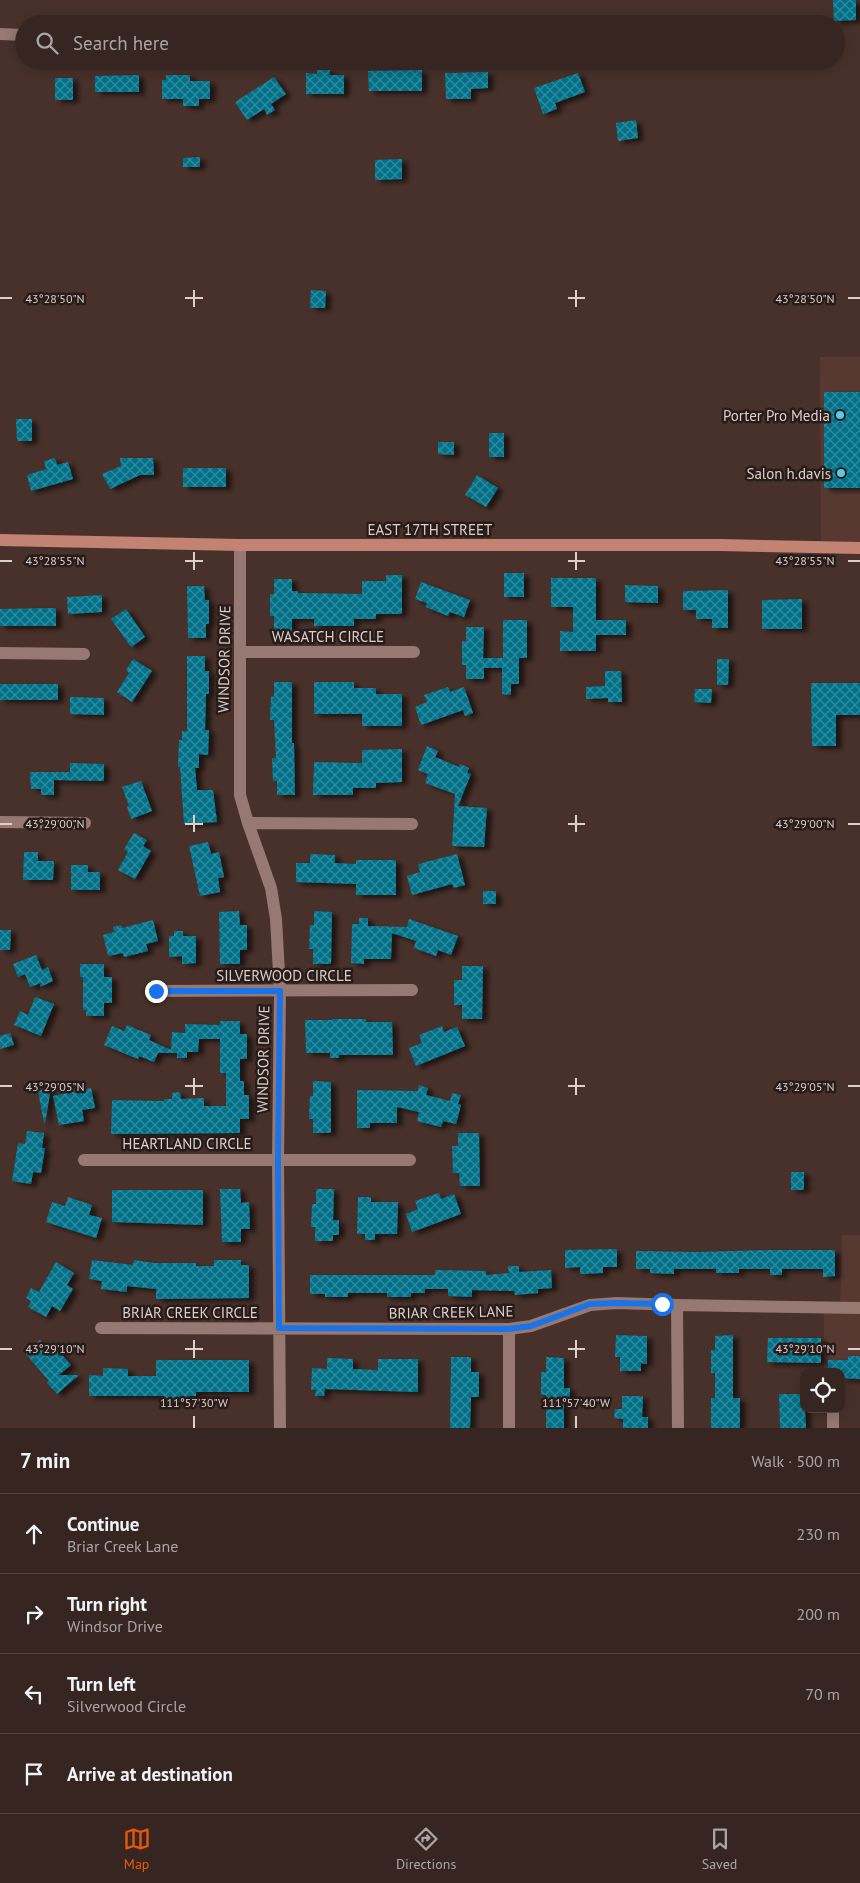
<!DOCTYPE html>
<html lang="en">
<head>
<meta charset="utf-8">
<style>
	body { margin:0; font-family:"PT Sans",sans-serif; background:#3d2d29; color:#f1f3f6 }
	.controls { position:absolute; right:15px; bottom:15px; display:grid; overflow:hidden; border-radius:10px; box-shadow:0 2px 12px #0003 }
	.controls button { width:45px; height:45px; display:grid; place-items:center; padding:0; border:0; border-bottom:1px solid #50423e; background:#362520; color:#f1f3f6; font:25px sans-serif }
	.stop { position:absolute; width:15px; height:15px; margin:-11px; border:4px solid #1a73e8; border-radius:50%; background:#fff }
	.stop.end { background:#1a73e8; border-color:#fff; box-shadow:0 1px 5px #0008 }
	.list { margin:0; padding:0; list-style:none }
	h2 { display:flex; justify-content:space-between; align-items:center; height:65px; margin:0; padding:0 20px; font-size:21px }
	h2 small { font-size:16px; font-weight:400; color:#aaa5a5 }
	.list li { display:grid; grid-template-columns:32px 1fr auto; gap:15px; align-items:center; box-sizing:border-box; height:80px; padding:0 20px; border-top:1px solid #50423e }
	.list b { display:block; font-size:19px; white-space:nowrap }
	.list p { margin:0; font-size:16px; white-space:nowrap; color:#aaa5a5 }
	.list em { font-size:16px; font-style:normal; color:#aaa5a5 }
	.icon { flex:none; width:28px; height:28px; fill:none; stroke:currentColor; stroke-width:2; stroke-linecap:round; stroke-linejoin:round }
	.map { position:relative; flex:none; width:860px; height:1428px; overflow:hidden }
	.search { position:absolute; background:#362520; box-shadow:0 2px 12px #0003; left:15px; right:15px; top:15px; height:55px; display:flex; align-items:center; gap:12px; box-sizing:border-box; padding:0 18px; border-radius:28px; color:#aaa5a5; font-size:19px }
	.sheet { height:385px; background:#362520 }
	nav { display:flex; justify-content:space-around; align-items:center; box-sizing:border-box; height:70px; border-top:1px solid #50423e; background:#362520; font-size:14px; color:#aaa5a5 }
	nav a { display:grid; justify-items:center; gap:2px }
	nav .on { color:#ea580c }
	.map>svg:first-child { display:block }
</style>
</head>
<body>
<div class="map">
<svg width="860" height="1428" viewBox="0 0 860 1428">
	<defs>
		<pattern id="building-cross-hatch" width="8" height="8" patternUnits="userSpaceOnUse" patternTransform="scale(1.25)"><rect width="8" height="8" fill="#037189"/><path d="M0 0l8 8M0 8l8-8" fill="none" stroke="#338b9d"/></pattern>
		<filter id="shadow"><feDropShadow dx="5.5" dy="3" stdDeviation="2.5" flood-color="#0009"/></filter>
	</defs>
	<rect width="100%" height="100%" fill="#48312b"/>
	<path fill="#573932" d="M820 357H860V548L821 547Z
		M842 1235H860V1381H841V1372H824V1307H840Z"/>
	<path fill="url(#building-cross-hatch)" filter="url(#shadow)" d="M833 0H856V20L834 21Z
		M317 70H330V75H344V94H306V73L317 74Z
		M422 70V91H369L368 71Z
		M488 72V88L471 89V99H446L445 73Z
		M578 73 585 92 555 103 557 109 543 114 534 88Z
		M139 75V92H95V76Z
		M166 75H190V81H210V99H199V106H183V99H162V80H166Z
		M274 77 286 94 271 104 275 110 267 115 264 109 247 120 235 102Z
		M55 78H73V100H55Z
		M636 120 638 138 618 141 616 123Z
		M200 157V167H183V158Z
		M402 159V179L375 180V160Z
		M311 290 326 291 325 308H310Z
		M824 392H860V488H824Z
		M16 419H32V441H17Z
		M489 433H504V457H489Z
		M438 442H454V455L438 454Z
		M55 458 57 465 68 462 73 479 31 491 27 475 46 469 44 461Z
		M120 458H153L154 475H140L110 489 102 474 121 466Z
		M183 468H226V487H183Z
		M477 475 498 488 486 507 465 495Z
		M504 573H524V597H504Z
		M386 575H402V614H376V619H354V626H314V619H292V631H274V616H270V594H274V579H292V591H298V593L362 594V581H386Z
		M551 578H596V620H626V635H596V651H560V631L573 632V607H551Z
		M421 582 470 600 464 617 450 612 448 616 426 607 427 603 415 599Z
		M625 585 658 586V603L625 602Z
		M187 586H204L205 600H209V624H206V638H188Z
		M728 590V628H712V619H696V610H683V591Z
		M102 595V612L68 614 67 597Z
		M802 599V629H762V600Z
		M56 608V626H0V609Z
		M126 609 145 637 131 647 111 619Z
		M503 620H527V658H519V684H511V695L502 694V668H484V679H466V665H462V641H466V627H484L483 658H503Z
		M187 656H205V671H209V694H206L205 730H209L208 755 199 754V768H195L197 790H213L217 822 184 824 180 767H178L179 740H182V731H187Z
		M133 659 152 671 132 702 117 692 129 673 126 670Z
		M717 659H729L728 685H717Z
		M605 671H621L622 702H608V698L586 699V687L605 686Z
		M274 682H292V743H294L295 795H277V781H273L272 758H276L274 720H270L271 696 274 697Z
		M314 682H354V688H376V694H402V726H362V714H314Z
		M811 683H860V715H836V746H812Z
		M0 684H58V700H0Z
		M448 687 450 692 464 687 473 713 465 716 463 710 421 725 415 707 427 702 424 695Z
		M695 689H712L711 703 694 702Z
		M70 697 104 698V715L70 714Z
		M427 746 438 751 435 757 459 767 460 764 469 768 467 773 471 774 458 806 487 808 484 847 452 846 455 794 425 783 428 774 418 770Z
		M402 749V782L376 783V788H353V795H313L314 762 362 763V750Z
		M70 763 104 764V781L54 780V795H41V789H31L30 772H70Z
		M141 781 152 811 131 819 127 807 129 806 122 787Z
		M134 833 147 840 143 846 151 851 135 879 118 870 128 852 124 849Z
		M208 842 211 854 219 852 224 877 218 878 220 892 200 896 189 846Z
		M24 852H38V861H54L53 880H23Z
		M310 854 335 855V863L356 864V860H396V895H356V884L296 882V863H310Z
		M457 854 465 885 454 888 452 884 412 895 407 876 420 872 418 864Z
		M71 865H88V872H100V890H71Z
		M483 891H496V904H483Z
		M239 911 240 925H247V950H240V964H220L219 912Z
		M314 911 332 912 331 964H313V949H309L310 925H314Z
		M359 918H368V926L407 927 409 919 458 936 451 955 438 950 436 956 414 948 416 941 392 933 391 959H364V964L351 963 352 924H359Z
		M153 920 158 941 146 944 148 951 124 957 123 953 108 956 103 935 114 932 113 927 121 925 122 928Z
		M0 930H11L10 950H0Z
		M174 931H183V936H196V963L182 964V956L169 957V936H174Z
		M36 955 42 970 48 967 53 981 40 987 41 983 30 987 25 974 18 977 13 964Z
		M80 964H104V977H112V1003H104V1016H86V1010H83V977H80Z
		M462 966H483L482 1019H462V1005H454V980H462Z
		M35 997 54 1004 41 1036 14 1025 20 1011 28 1015Z
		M332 1019H366V1022H392L393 1055H339V1058H330V1053H306L305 1020H332Z
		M220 1021H240V1034H247V1059H240V1081H244V1095H249V1119H240V1133L111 1134 112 1100 164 1101V1099H172V1093L180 1092 181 1099 204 1098V1106H226V1073H220V1039H199L198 1052H187V1058H177V1053H158L154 1062 139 1056 138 1059 104 1045 112 1026 124 1031 127 1025 151 1035 149 1040 171 1050 172 1032 185 1033V1024L220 1025Z
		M442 1026 444 1032 457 1027 465 1046 416 1066 409 1048 422 1043 419 1035Z
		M10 1033 14 1045 0 1049V1036Z
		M313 1081 331 1082V1133H313V1119H309L310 1096H313Z
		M419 1085 428 1088 426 1095 450 1101 452 1093 461 1095 458 1104 461 1105 456 1124 443 1121 441 1127 417 1121 419 1112 397 1107V1123H370V1128H357V1090L418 1091Z
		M51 1088 45 1123H44L38 1091Z
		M91 1088 95 1108 82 1110 84 1121 59 1125 53 1096Z
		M27 1131 44 1133 42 1148H45L41 1173 33 1172 31 1184 12 1181 18 1143 25 1144Z
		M458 1133H479L480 1186H460L459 1173H453L452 1146H458Z
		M791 1172H804V1190H791Z
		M220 1189H240L241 1203 249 1202 250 1229H241V1242H222Z
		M316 1189H334L333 1220H339V1235H333V1241H315V1227H311L312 1204H316Z
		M112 1190H203V1225L112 1222Z
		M439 1193 441 1199 454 1194 461 1214 412 1232 406 1214 418 1209 415 1201Z
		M68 1197 92 1205 89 1215 102 1218 96 1238 46 1222 52 1202 65 1206Z
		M358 1197H371V1202H398L397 1234H375V1240H365V1234H357Z
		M617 1249V1267H603V1273L580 1274V1267L565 1268V1250Z
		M770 1250H835V1276L823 1277V1269H782V1275H770V1269H739V1273H716V1269H674V1274L650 1273V1269H636V1251L697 1252Z
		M92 1260 133 1265 134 1260 154 1263H196V1266H214V1260H241V1265H249V1298L156 1299V1289L127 1286V1292L101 1289 102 1281 89 1279Z
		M56 1262 74 1273 67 1285 73 1289 60 1311 52 1306 46 1317 28 1307 31 1301 26 1298 31 1288 39 1292Z
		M508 1266H519V1272L551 1270 552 1288 538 1289V1293L515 1295 514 1291 472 1290V1297L448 1296V1289H425V1293H411V1297H387V1293H348V1297H325V1294H310V1275H435V1270L486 1271V1275L509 1273Z
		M616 1335 647 1336V1364L641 1363V1371H620V1357H615Z
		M733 1335V1398H740V1428H711V1398H715V1373H711V1350H715V1336Z
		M768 1338H821V1363L767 1362Z
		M40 1340 49 1350 54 1346 71 1365 59 1375H79L57 1394 47 1383 49 1381 25 1353Z
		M848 1356H860V1379L841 1378V1372H828V1360H848Z
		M451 1357H471V1372H479V1397H471L470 1428H450Z
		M546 1357 564 1358V1388H570V1398H564V1428H546V1395H541V1372H546Z
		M327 1358 353 1359V1369L378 1370V1359H418V1392L325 1389 324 1396H315L316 1390H311L312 1368 327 1369Z
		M156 1360H249V1392H196V1396H189V1402H164V1396H89V1375L103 1376V1368L128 1369V1376H156Z
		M779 1394H804L806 1428H780Z
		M622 1396H643L642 1417H648V1428H623V1419L614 1418 615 1409H622Z"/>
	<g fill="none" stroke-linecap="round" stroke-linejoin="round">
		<path stroke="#957972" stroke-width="12" d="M0 34 24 35
			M240 545V795L248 823 271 888 276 919 280 991 278 1160 280 1428
			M242 652H414
			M0 653 84 654
			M0 822 85 823
			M248 823 412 824
			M156 991 412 990
			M84 1160H410
			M677 1305 678 1428
			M101 1328 509 1329 531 1326 590 1305 617 1303 677 1305 860 1308
			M509 1329V1428
			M833 1428V1409"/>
		<path stroke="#c38373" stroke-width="12" d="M0 540 240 545H720L860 548"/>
	</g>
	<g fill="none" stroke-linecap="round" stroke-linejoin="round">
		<path stroke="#1a73e8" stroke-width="6" d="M156 991H280L278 1160 279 1328 508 1329 531 1326 590 1304 617 1303 662 1304"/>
	</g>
	<path fill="none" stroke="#decfcb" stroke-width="2" d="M194 290V307M576 290V307M0 298H12M185 298H203M568 298H585M848 298H860M194 552V570M576 552V570M0 561H12M185 561H203M568 561H585M848 561H860M194 815V832M576 815V832M0 824H12M185 824H203M568 824H585M848 824H860M194 1078V1095M576 1078V1095M0 1086H12M185 1086H203M568 1086H585M848 1086H860M194 1340V1358M576 1340V1358M0 1349H12M185 1349H203M568 1349H585M848 1349H860M194 1416V1428M576 1416V1428"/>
	<g fill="#5ac8e6" stroke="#271c19" stroke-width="2">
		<circle cx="840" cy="415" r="5"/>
		<circle cx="841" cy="473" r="5"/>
	</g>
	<g text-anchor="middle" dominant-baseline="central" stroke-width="5" stroke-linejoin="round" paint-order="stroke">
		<g font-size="15" fill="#decfcb" stroke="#271c19" text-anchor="end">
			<text x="830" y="415">Porter Pro Media</text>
			<text x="831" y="473">Salon h.davis</text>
		</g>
		<g font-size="15" fill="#decfcb" stroke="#271c19">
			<text x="430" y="529">EAST 17TH STREET</text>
			<text x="328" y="636">WASATCH CIRCLE</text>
			<text transform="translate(224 659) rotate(-89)">WINDSOR DRIVE</text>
			<text x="284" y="975">SILVERWOOD CIRCLE</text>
			<text transform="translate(263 1059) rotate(-89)">WINDSOR DRIVE</text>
			<text x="187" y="1143">HEARTLAND CIRCLE</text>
			<text x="190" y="1312">BRIAR CREEK CIRCLE</text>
			<text transform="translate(451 1312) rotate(-1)">BRIAR CREEK LANE</text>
		</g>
	</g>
	<g font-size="12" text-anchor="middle" fill="#decfcb" stroke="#271c19" stroke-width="5" stroke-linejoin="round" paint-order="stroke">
		<text x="805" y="303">43°28'50"N</text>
		<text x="55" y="303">43°28'50"N</text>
		<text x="805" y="565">43°28'55"N</text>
		<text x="55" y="565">43°28'55"N</text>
		<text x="805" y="828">43°29'00"N</text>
		<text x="55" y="828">43°29'00"N</text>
		<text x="805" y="1091">43°29'05"N</text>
		<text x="55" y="1091">43°29'05"N</text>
		<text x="805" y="1353">43°29'10"N</text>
		<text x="55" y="1353">43°29'10"N</text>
		<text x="194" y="1407">111°57'30"W</text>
		<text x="576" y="1407">111°57'40"W</text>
	</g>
</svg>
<div class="controls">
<button><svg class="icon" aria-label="locate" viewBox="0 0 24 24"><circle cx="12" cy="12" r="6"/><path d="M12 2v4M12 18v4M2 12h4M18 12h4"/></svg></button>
</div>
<div class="stop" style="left:662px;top:1304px"></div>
<div class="stop end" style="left:156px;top:991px"></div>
<div class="search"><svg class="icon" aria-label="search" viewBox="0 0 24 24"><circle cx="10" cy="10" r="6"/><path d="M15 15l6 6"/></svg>Search here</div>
</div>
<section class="sheet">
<h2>7 min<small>Walk · 500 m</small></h2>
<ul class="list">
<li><svg class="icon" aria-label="ahead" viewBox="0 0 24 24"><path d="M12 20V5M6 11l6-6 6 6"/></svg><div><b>Continue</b><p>Briar Creek Lane</p></div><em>230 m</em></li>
<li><svg class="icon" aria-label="right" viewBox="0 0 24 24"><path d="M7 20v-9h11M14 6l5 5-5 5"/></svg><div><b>Turn right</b><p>Windsor Drive</p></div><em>200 m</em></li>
<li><svg class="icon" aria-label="left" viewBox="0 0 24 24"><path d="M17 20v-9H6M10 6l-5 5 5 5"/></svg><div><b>Turn left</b><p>Silverwood Circle</p></div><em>70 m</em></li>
<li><svg class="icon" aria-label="arrive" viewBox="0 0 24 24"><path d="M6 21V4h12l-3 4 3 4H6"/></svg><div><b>Arrive at destination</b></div></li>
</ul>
</section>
<nav>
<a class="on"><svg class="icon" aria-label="map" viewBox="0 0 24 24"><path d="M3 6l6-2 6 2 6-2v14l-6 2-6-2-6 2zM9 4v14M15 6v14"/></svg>Map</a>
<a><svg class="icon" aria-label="directions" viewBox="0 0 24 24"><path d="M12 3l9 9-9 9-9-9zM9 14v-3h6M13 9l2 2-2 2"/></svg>Directions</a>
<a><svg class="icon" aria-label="saved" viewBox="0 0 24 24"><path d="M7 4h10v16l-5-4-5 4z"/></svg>Saved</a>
</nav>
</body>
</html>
